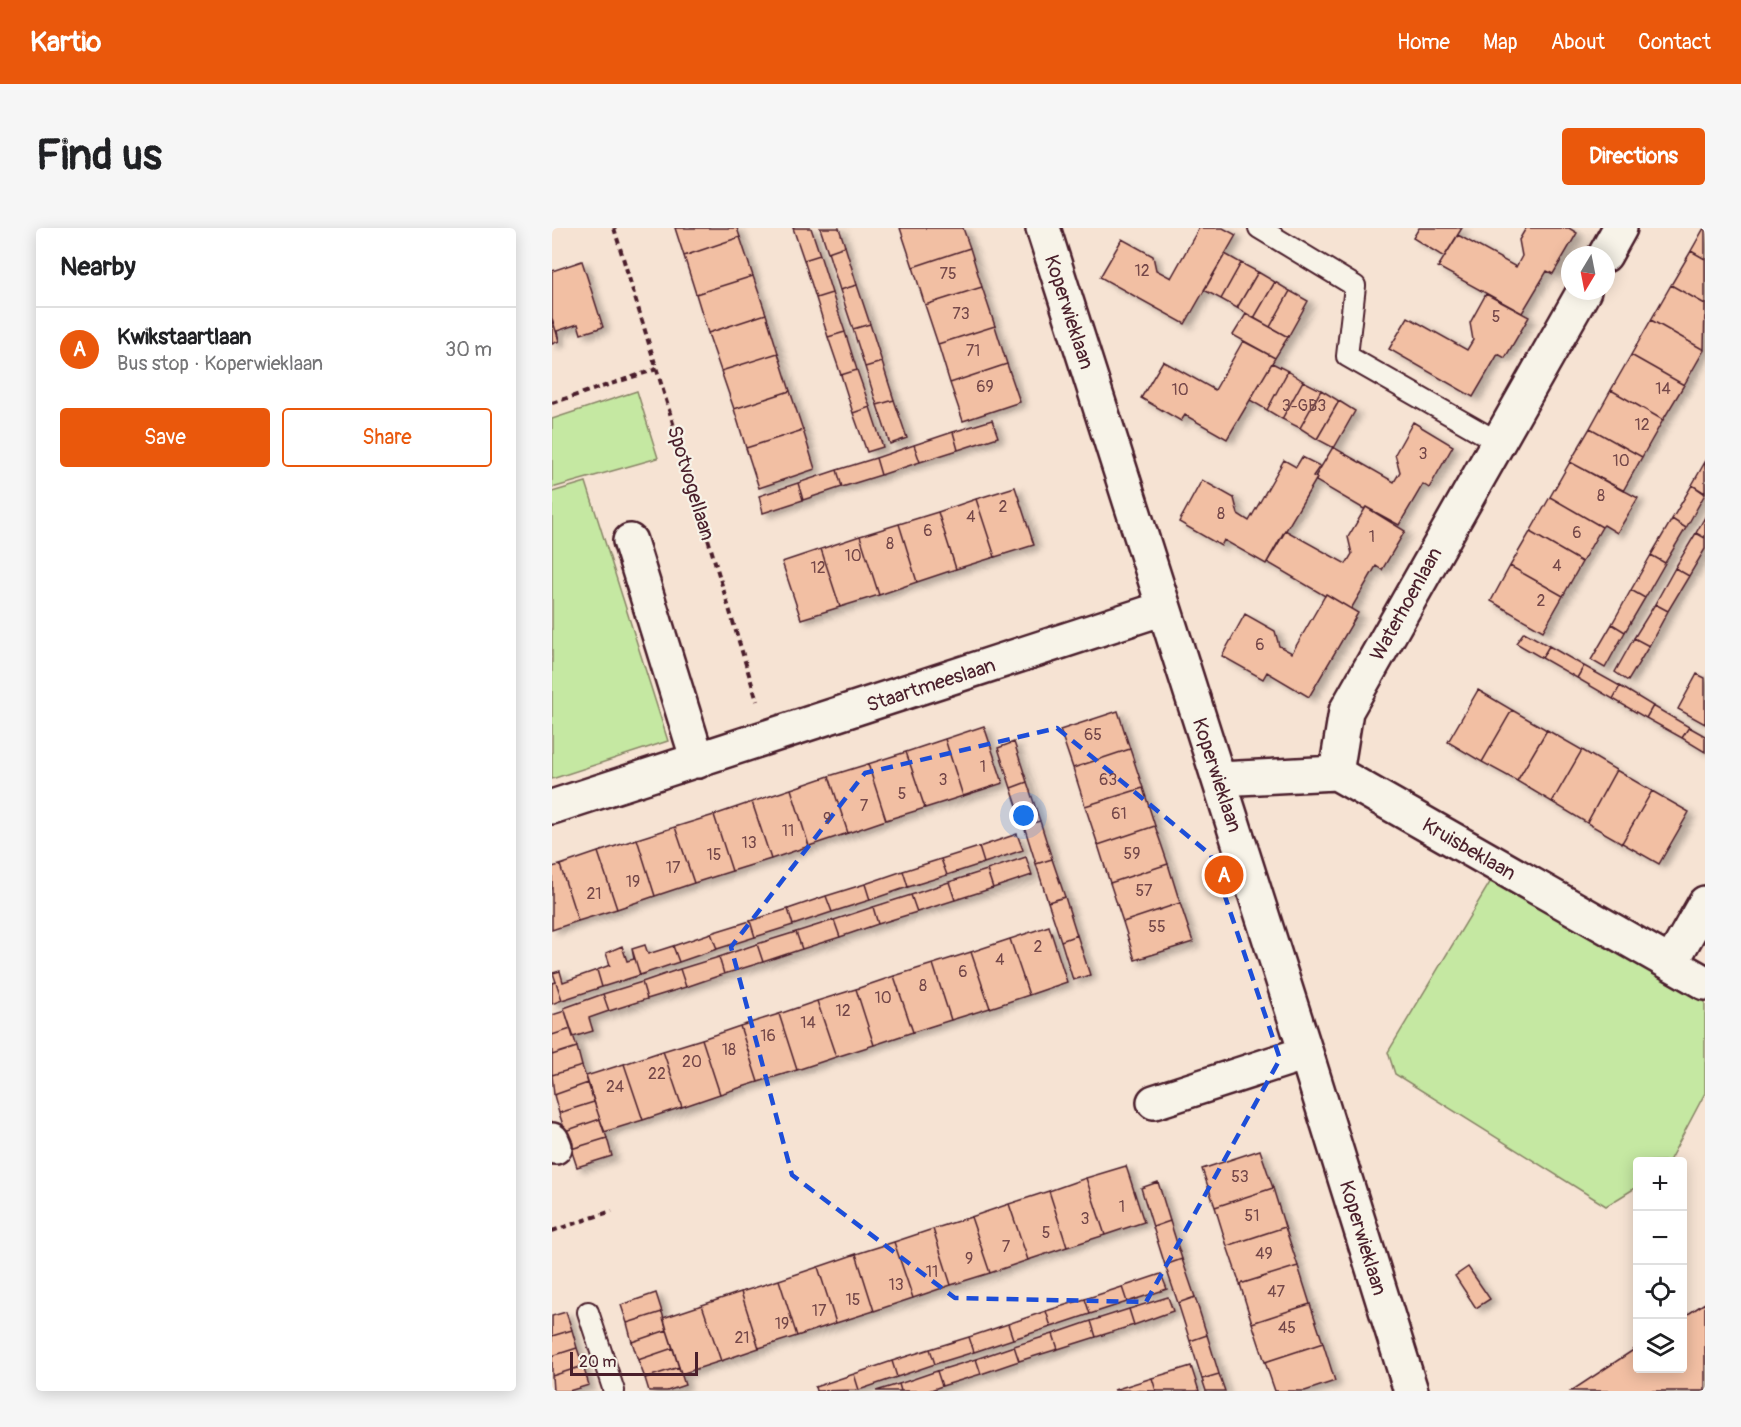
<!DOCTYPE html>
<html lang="en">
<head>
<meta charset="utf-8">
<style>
	body { margin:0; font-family:Pangolin,sans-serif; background:#f6f6f6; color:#202124 }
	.controls { position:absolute; right:18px; bottom:18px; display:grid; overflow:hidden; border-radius:6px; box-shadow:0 3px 15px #0003 }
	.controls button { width:54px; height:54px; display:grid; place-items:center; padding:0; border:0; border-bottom:2px solid #e0e0e0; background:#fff; color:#202124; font:30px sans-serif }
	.compass { position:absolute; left:1009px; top:18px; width:54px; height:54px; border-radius:50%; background:#fff; box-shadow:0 3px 15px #0003; rotate:190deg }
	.scale { position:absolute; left:18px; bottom:15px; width:128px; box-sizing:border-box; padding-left:6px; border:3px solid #4a1f2b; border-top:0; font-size:16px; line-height:21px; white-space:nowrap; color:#4a1f2b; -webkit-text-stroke:4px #f7f3e8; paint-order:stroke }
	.you { position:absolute; left:472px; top:588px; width:21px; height:21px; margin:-15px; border:4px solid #fff; border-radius:50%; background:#1a73e8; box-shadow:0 0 0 9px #1a73e833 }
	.badge { display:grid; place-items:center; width:39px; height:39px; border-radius:50%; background:#ea580c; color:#fff; font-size:20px; font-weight:700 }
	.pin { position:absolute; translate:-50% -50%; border:3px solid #fff; box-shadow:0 2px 6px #0006 }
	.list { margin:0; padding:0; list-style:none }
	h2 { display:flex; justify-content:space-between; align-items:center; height:78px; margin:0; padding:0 24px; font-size:26px }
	h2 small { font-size:20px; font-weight:400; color:#757577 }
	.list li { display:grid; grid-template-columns:39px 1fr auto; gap:18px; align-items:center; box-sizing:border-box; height:84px; padding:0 24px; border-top:2px solid #e0e0e0 }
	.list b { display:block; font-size:22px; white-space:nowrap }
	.list p { margin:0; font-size:20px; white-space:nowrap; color:#757577 }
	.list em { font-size:20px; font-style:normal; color:#757577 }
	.actions { display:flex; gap:12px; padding:18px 24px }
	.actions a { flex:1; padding:14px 0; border:2px solid #ea580c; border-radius:6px; text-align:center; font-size:21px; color:#ea580c }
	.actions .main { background:#ea580c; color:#fff }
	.icon { flex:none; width:33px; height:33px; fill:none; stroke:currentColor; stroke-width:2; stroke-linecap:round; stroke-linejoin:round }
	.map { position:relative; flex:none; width:1153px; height:1163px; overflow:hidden; border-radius:6px }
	header { display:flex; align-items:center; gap:36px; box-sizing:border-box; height:84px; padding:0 30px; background:#ea580c; color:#fff }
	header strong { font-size:28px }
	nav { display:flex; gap:33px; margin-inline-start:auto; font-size:21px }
	.intro { display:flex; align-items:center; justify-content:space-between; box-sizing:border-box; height:144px; padding:0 36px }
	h1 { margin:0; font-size:42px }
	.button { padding:15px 27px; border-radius:6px; background:#ea580c; color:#fff; font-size:21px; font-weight:700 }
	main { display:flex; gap:36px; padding:0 36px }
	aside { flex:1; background:#fff; border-radius:6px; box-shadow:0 3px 15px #0003 }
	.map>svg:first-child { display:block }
</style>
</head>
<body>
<header>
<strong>Kartio</strong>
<nav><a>Home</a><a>Map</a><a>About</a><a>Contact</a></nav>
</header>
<div class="intro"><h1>Find us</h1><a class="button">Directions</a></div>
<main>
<aside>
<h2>Nearby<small></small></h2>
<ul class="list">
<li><span class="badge">A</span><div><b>Kwikstaartlaan</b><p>Bus stop · Koperwieklaan</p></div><em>30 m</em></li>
</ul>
<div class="actions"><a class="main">Save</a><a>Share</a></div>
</aside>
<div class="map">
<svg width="1153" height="1163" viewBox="0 0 1153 1163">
	<defs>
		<filter id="shadow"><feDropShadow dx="6" dy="4" stdDeviation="3" flood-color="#0004"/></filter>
	</defs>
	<rect width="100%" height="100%" fill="#f6e3d3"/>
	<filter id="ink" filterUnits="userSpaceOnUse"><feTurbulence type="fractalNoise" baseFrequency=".0167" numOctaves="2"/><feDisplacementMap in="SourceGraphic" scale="12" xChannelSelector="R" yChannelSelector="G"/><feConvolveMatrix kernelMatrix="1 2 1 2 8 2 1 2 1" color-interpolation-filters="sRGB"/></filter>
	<g filter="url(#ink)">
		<path fill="#c5e8a2" stroke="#888466" stroke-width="1.5" d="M85 163 106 230 0 260V191Z
			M34 254 116 513 0 551V264Z
			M940 651 1153 768V865L1117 933 1086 934 1085 959 1054 978 843 846 836 824Z"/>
		<path fill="#f2bfa3" stroke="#4a1f2b" stroke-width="1.5" filter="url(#shadow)" d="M123 0H185L188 9 132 28Z
			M241 0H259L268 27 252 32Z
			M268 0H287L293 18 276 24Z
			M348 0H411L418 20 361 39Z
			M647 0H671L684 7 633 96 548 49 570 11 601 28 604 42 619 50Z
			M867 0H910L892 29 861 10Z
			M974 0H1017L1025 5 1001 46 995 43 970 85 886 39 906 7 964 39 970 28 967 12Z
			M1152 0H1153V31L1139 23Z
			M188 9 201 48 144 66 132 28Z
			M293 18 305 57 288 62 276 24Z
			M418 20 430 59 373 77 361 39Z
			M1139 23 1153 31V76L1119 57Z
			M673 26 689 35 669 71 652 62Z
			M268 27 280 65 264 70 252 32Z
			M30 33 51 99 29 106 26 96 5 103 7 113 0 90V43Z
			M689 35 706 44 685 80 669 71Z
			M706 44 723 54 702 90 685 80Z
			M201 48 214 86 156 105 144 66Z
			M723 54 738 63 718 99 702 90Z
			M305 57 318 96 301 101 288 62Z
			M1119 57 1153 76 1152 122 1099 92Z
			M430 59 443 98 386 116 373 77Z
			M738 63 756 73 736 109 718 99Z
			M280 65 293 104 276 109 264 70Z
			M934 66 977 89 953 130 946 126 921 169 837 121 856 89 915 122 921 112 918 95Z
			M214 86 226 125 169 143 156 105Z
			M694 86 736 109 723 130 681 107Z
			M0 90 7 113 0 116Z
			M1099 92 1152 122 1132 157 1079 127Z
			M318 96 330 134 313 139 301 101Z
			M443 98 455 136 398 155 386 116Z
			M293 104 305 142 289 147 276 109Z
			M691 113 723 130 675 211 633 187 629 193 589 170 611 133 663 162Z
			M226 125 238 163 182 181 169 143Z
			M1079 127 1132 157 1111 192 1059 162Z
			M330 134 342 172 325 177 313 139Z
			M720 135 736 143 715 182 698 172Z
			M455 136 468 174 411 193 398 155Z
			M305 142 318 179 301 185 289 147Z
			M736 143 751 153 730 191 715 182Z
			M751 153 769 162 748 200 730 191Z
			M769 162 787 173 765 211 748 200Z
			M1059 162 1111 192 1090 229 1038 200Z
			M238 163 251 202 194 220 182 181Z
			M342 172 355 210 338 216 325 177Z
			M787 173 803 183 782 220 765 211Z
			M318 179 331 219 315 224 301 185Z
			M440 192 446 209 406 222 401 204Z
			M861 194 901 218 877 260 871 256 847 297 814 279 812 281 764 253 765 250 763 249 781 219 842 254 848 244 843 226Z
			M1038 200 1090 229 1071 263 1018 234Z
			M251 202 263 241 207 260 194 220Z
			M401 204 406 222 368 234 362 217Z
			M362 217 368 234 329 247 324 230Z
			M750 229 768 238 761 248 765 250 714 336 672 312 669 318 627 294 650 252 682 270 686 286 697 293 732 232 744 239Z
			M324 230 329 247 290 259 285 242Z
			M1018 234 1086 270 1065 305 1052 297 1050 299 998 269Z
			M1153 234V265L1140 257Z
			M285 242 290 259 251 272 246 255Z
			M246 255 251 272 211 285 207 268Z
			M1140 257 1153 266 1134 300 1120 291Z
			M463 259 482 317 443 329 424 271Z
			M998 269 1050 299 1030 334 978 304Z
			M424 271 443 329 404 341 386 284Z
			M814 279 853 303 830 342 824 338 799 381 774 366 773 368 715 334 733 302 794 336 800 326 796 309Z
			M386 284 404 341 365 354 347 296Z
			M1153 289V310L1144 305Z
			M1120 291 1134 300 1113 335 1099 327Z
			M347 296 365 354 327 367 308 308Z
			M978 304 1030 334 1011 368 958 338Z
			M1144 305 1153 310V321L1137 348 1123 340Z
			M308 308 327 367 288 379 269 321Z
			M269 321 288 379 249 391 230 334Z
			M1099 327 1113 335 1093 370 1079 362Z
			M958 338 1011 368 991 403 939 373Z
			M1123 340 1137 348 1116 383 1103 376Z
			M1079 362 1093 370 1073 404 1060 396Z
			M774 366 806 385 757 469 715 444 711 451 670 428 693 386 723 403 727 418 740 425Z
			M1103 376 1116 383 1097 418 1082 410Z
			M1060 396 1073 404 1053 440 1039 432Z
			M972 404 997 418 990 430 964 415Z
			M1082 410 1097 418 1076 453 1063 444Z
			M997 418 1032 438 1025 450 990 430Z
			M1032 438 1068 458 1061 471 1025 450Z
			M1145 446 1153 450V496L1126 481Z
			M1068 458 1101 478 1094 490 1061 471Z
			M926 462 960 482 930 534 896 514Z
			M1101 478 1137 499 1130 510 1094 490Z
			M960 482 995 502 965 553 930 534Z
			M566 483 578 521 521 540 508 502Z
			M432 498 451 555 411 568 393 511Z
			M1137 499 1153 508V524L1130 510Z
			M995 502 1030 522 1000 574 965 553Z
			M393 511 411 568 373 580 354 524Z
			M462 514 475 554 459 560 446 520Z
			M578 521 591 560 533 578 521 540Z
			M1030 522 1064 542 1035 595 1000 574Z
			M354 524 373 580 334 592 316 536Z
			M316 536 334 592 296 605 277 548Z
			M1064 542 1100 563 1070 615 1035 595Z
			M277 548 296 605 257 618 239 561Z
			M475 554 488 593 472 598 459 560Z
			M591 560 603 598 546 617 533 578Z
			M239 561 257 618 219 631 200 574Z
			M1100 563 1137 584 1107 636 1070 615Z
			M200 574 219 631 180 643 162 587Z
			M162 587 180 643 142 655 123 599Z
			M488 593 500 631 484 636 472 598Z
			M603 598 616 636 558 655 546 617Z
			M123 599 142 655 103 668 85 611Z
			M465 606 471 622 432 635 427 619Z
			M85 611 103 668 65 681 46 624Z
			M427 619 432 635 395 647 389 631Z
			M46 624 65 681 26 693 8 637Z
			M474 629 480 647 441 660 435 642Z
			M389 631 395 647 356 659 351 643Z
			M500 631 513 669 496 674 484 636Z
			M616 636 628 675 571 694 558 655Z
			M8 637 26 693 0 702V639Z
			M435 642 441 660 403 672 397 654Z
			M351 643 356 659 318 672 313 656Z
			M397 654 403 672 365 684 359 667Z
			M313 656 318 672 280 684 274 668Z
			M359 667 365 684 326 696 321 679Z
			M274 668 280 684 241 697 236 681Z
			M513 669 525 707 509 713 496 674Z
			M628 675 641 714 583 732 571 694Z
			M321 679 326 696 288 709 282 692Z
			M236 681 241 697 203 709 198 693Z
			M282 692 288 709 250 721 244 704Z
			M198 693 203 709 165 721 159 705Z
			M497 698 515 754 477 767 458 711Z
			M244 704 250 721 211 734 205 716Z
			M159 705 165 721 127 734 121 718Z
			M525 707 538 747 521 752 509 713Z
			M458 711 477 767 438 780 419 724Z
			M205 716 211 734 172 746 167 729Z
			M93 717 96 726 121 718 127 734 88 747 80 721Z
			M70 718 75 733 82 731 80 721 88 747 50 759 45 742 58 737 54 725Z
			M419 724 438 780 399 792 381 736Z
			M167 729 172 746 134 759 128 741Z
			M381 736 399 792 361 804 342 748Z
			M128 741 134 759 95 771 90 754Z
			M45 742 50 759 10 772 1 745 8 743 11 754Z
			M342 748 361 804 322 817 304 761Z
			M4 754 10 772 0 776V755Z
			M90 754 95 771 57 783 51 766Z
			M304 761 322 817 284 829 265 773Z
			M51 766 57 783 37 790 41 803 21 809 12 780Z
			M265 773 284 829 245 842 227 786Z
			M13 783 19 801 0 807V787Z
			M227 786 245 842 206 854 188 798Z
			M188 798 206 854 168 866 150 811Z
			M19 801 25 819 0 827V807Z
			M150 811 168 866 130 879 111 823Z
			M25 819 30 838 0 847V827Z
			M111 823 130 879 91 892 72 836Z
			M72 836 91 892 52 904 34 848Z
			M30 838 36 855 2 867 0 847Z
			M36 855 42 874 7 885 2 867Z
			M42 874 48 891 13 903 7 885Z
			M48 891 55 910 19 921 13 903Z
			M55 910 60 928 25 939 19 921Z
			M708 922 721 960 663 979 650 941Z
			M574 938 592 994 553 1007 534 950Z
			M534 950 553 1007 515 1019 497 963Z
			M606 954 618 993 601 999 589 960Z
			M721 960 733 999 675 1018 663 979Z
			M497 963 515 1019 476 1032 457 976Z
			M457 976 476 1032 438 1045 419 989Z
			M419 989 438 1045 399 1057 381 1001Z
			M618 993 630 1031 613 1037 601 999Z
			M733 999 746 1038 688 1056 675 1018Z
			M381 1001 399 1057 361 1070 342 1014Z
			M342 1014 361 1070 322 1083 304 1026Z
			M304 1026 322 1083 284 1095 266 1039Z
			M630 1031 643 1069 626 1075 613 1037Z
			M746 1038 758 1076 700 1095 688 1056Z
			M266 1039 284 1095 245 1108 227 1052Z
			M916 1039 938 1071 924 1080 903 1048Z
			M609 1046 615 1061 575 1074 570 1059Z
			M227 1052 245 1108 207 1120 189 1064Z
			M570 1059 575 1074 538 1086 533 1071Z
			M189 1064 207 1120 169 1133 150 1077Z
			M104 1065 110 1084 75 1095 69 1077Z
			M616 1069 621 1083 582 1097 577 1081Z
			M643 1069 655 1107 638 1113 626 1075Z
			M533 1071 538 1086 499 1099 494 1083Z
			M1153 1075V1163H1019L1086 1119V1140H1130V1090Z
			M758 1076 771 1115 713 1134 700 1095Z
			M150 1077 169 1133 129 1146 111 1090Z
			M577 1081 582 1097 544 1109 539 1093Z
			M494 1083 499 1099 461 1111 456 1096Z
			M14 1084 20 1102 0 1108V1088Z
			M110 1084 115 1102 80 1114 75 1095Z
			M539 1093 544 1109 506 1121 501 1106Z
			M456 1096 461 1111 422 1124 417 1109Z
			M20 1102 25 1120 0 1128V1108Z
			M115 1102 121 1120 86 1132 80 1114Z
			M501 1106 506 1121 467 1133 462 1118Z
			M655 1107 667 1146 650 1151 638 1113Z
			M417 1109 422 1124 383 1136 378 1121Z
			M771 1115 783 1153 753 1163H723L713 1134Z
			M462 1118 467 1133 429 1146 424 1131Z
			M25 1120 31 1138 0 1148V1128Z
			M121 1120 127 1139 93 1150 86 1132Z
			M378 1121 383 1136 345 1149 340 1133Z
			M424 1131 429 1146 390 1158 385 1143Z
			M340 1133 345 1149 307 1162 302 1146Z
			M31 1138 37 1157 17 1163H1L0 1148Z
			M639 1138 647 1163H604L600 1150Z
			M127 1139 133 1157 115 1163H97L93 1150Z
			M385 1143 390 1158 376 1163H349L347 1156Z
			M302 1146 307 1162 264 1163 263 1159Z
			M667 1146 673 1163H654L650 1151Z
			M600 1150 604 1163 562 1162Z
			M347 1156 349 1163H324Z"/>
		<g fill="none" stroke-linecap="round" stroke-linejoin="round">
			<g stroke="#4a1f2b" stroke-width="24">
				<path id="service" d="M707 0 803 58 795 128 946 214
					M36 1084 62 1163"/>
			</g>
			<g stroke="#4a1f2b" stroke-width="38">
				<path id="minor" d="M491 0 754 825 859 1163
					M1053 27 1068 0
					M78 313 146 533
					M784 545 794 483 1032 63
					M667 551 784 545 1153 755
					M0 579 612 380
					M1119 735 1153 675
					M602 874 754 825
					M0 912 3 919"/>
			</g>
			<path stroke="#4a1f2b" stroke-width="4" stroke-dasharray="6 4.5" stroke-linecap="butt" d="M62 0 205 473
				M0 175 105 141
				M0 1003 60 983"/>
			<use href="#service" stroke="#f7f3e8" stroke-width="20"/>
			<use href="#minor" stroke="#f7f3e8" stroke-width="33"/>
		</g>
	</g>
	<path fill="none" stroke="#1d4ed8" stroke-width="4.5" stroke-dasharray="12 8" stroke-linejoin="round" d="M505 500 659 627 728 831 594 1074 403 1070 240 947 179 719 313 545Z"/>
	<g text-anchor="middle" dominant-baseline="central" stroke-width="4.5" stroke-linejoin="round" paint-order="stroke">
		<g font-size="16" fill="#744749">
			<text x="590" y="43">12</text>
			<text x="396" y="46">75</text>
			<text x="409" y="86">73</text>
			<text x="944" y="89">5</text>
			<text x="421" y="123">71</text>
			<text x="433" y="159">69</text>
			<text x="1111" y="161">14</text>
			<text x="628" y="162">10</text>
			<text x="752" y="178">3-GB3</text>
			<text x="1090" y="197">12</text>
			<text x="871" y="226">3</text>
			<text x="1069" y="233">10</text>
			<text x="1049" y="268">8</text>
			<text x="451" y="279">2</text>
			<text x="669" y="286">8</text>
			<text x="419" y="289">4</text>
			<text x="376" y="303">6</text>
			<text x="1025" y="305">6</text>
			<text x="820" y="309">1</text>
			<text x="338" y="316">8</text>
			<text x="301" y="328">10</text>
			<text x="1005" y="338">4</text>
			<text x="266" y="340">12</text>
			<text x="989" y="373">2</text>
			<text x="708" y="417">6</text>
			<text x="541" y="507">65</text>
			<text x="431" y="539">1</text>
			<text x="391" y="552">3</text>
			<text x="556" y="552">63</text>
			<text x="350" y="566">5</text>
			<text x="312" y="578">7</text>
			<text x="567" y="586">61</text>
			<text x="275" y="591">9</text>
			<text x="236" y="603">11</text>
			<text x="197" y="615">13</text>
			<text x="580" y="626">59</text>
			<text x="162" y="627">15</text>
			<text x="121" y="640">17</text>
			<text x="81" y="654">19</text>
			<text x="592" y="663">57</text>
			<text x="42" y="666">21</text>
			<text x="605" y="699">55</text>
			<text x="486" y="719">2</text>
			<text x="448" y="732">4</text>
			<text x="411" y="744">6</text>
			<text x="371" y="758">8</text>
			<text x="331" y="770">10</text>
			<text x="291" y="783">12</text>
			<text x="256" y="795">14</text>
			<text x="216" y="808">16</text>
			<text x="177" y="822">18</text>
			<text x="140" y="834">20</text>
			<text x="105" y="846">22</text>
			<text x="63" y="859">24</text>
			<text x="688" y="949">53</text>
			<text x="570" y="979">1</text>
			<text x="700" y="988">51</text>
			<text x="533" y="991">3</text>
			<text x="494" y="1005">5</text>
			<text x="454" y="1019">7</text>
			<text x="712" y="1026">49</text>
			<text x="417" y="1031">9</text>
			<text x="380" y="1044">11</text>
			<text x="344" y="1057">13</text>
			<text x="724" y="1064">47</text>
			<text x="301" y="1072">15</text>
			<text x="267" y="1083">17</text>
			<text x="230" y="1096">19</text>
			<text x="735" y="1100">45</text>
			<text x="190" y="1110">21</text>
		</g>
		<g font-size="20" fill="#4a1f2b" stroke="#f7f3e8">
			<text transform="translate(517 84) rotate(72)">Koperwieklaan</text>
			<text transform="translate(139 255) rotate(73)">Spotvogellaan</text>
			<text transform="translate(854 376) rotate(-61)">Waterhoenlaan</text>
			<text transform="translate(379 457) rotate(-18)">Staartmeeslaan</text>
			<text transform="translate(665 547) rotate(72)">Koperwieklaan</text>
			<text transform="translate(917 621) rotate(30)">Kruisbeklaan</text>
			<text transform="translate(811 1010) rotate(73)">Koperwieklaan</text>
		</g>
	</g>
</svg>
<div class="controls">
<button>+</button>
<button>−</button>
<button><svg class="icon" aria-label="locate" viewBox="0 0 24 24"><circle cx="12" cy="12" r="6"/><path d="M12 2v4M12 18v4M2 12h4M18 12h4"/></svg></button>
<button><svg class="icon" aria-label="layers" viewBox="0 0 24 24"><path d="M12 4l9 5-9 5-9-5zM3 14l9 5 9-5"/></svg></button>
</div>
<svg class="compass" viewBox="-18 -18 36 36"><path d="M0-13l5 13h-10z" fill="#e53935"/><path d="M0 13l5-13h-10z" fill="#757577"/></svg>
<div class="scale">20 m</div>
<div class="you"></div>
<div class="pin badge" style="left:672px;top:647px">A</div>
</div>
</main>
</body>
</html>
